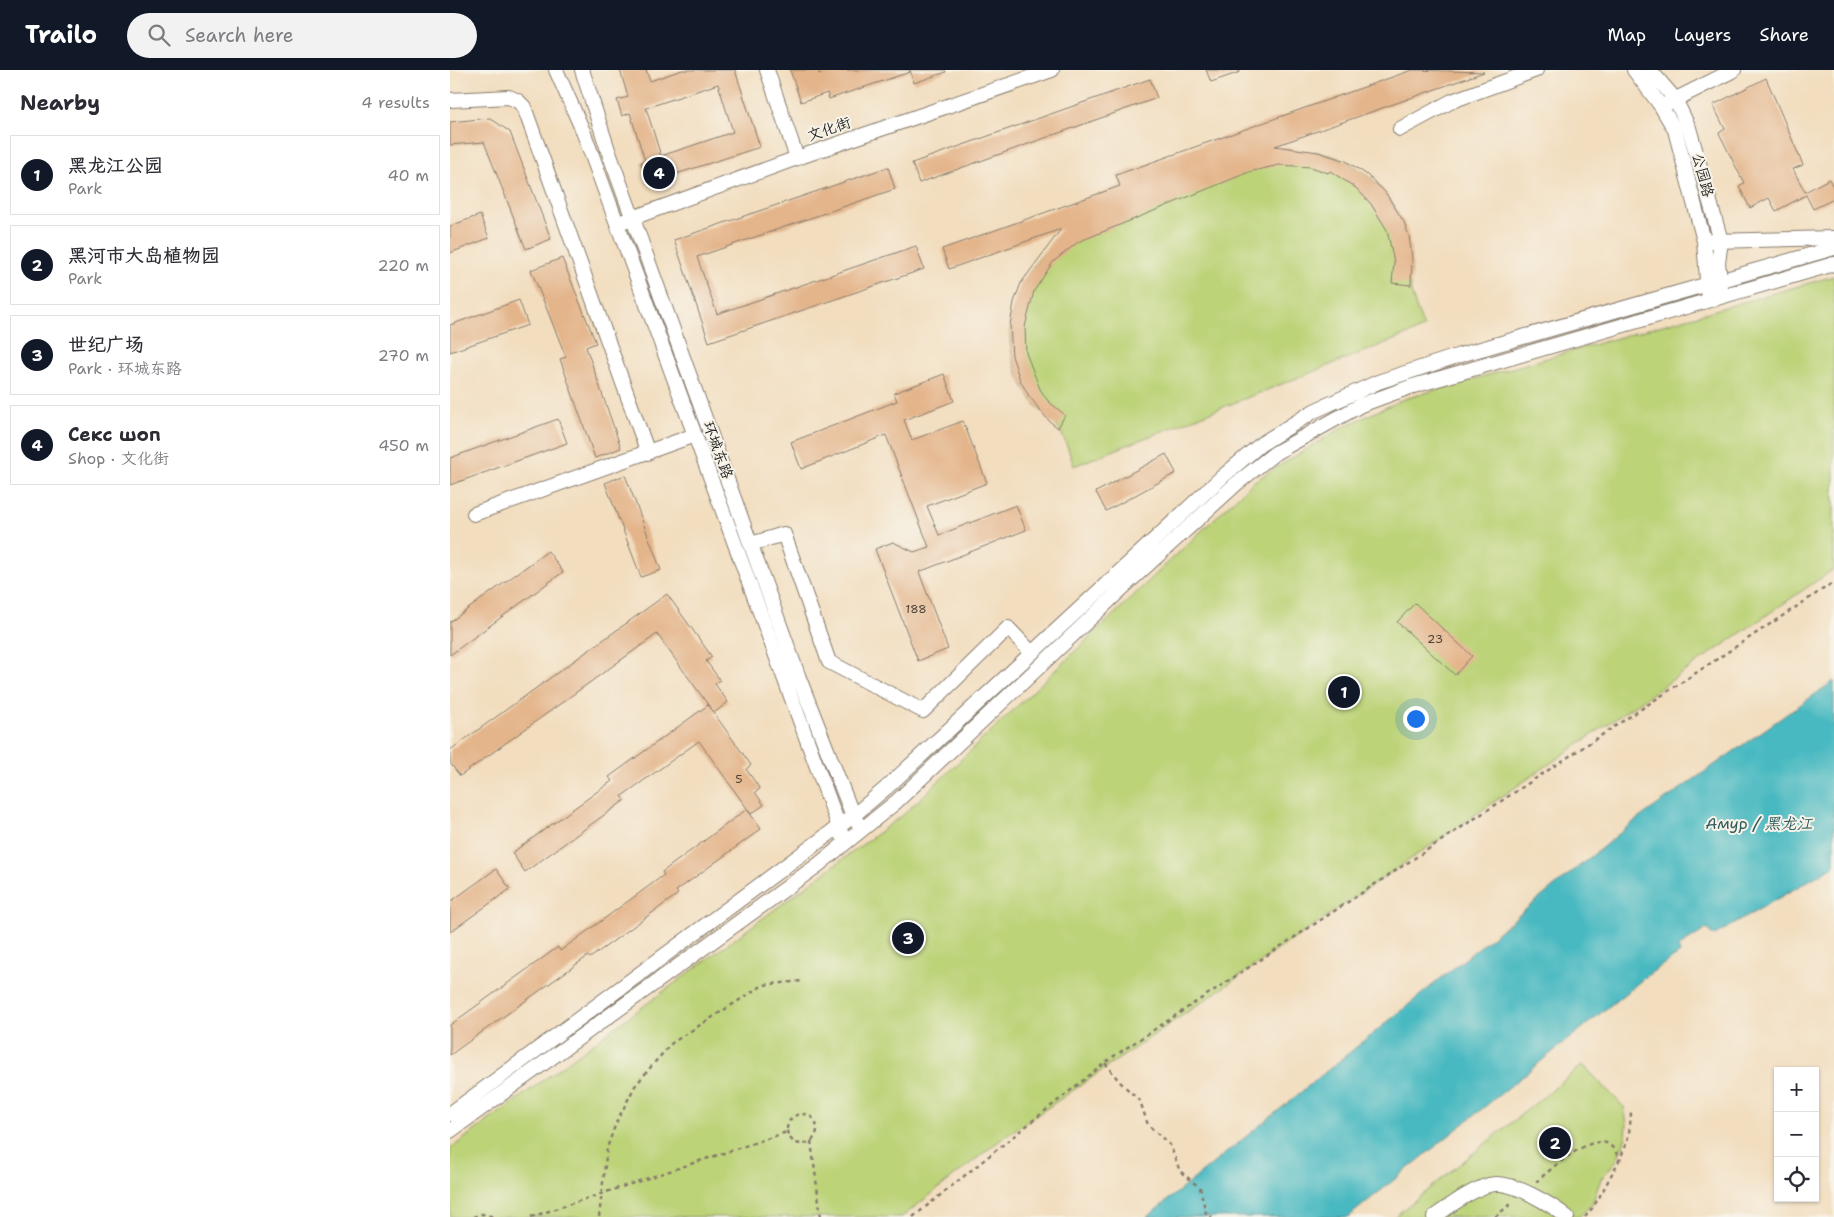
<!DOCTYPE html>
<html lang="en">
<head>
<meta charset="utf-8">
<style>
	body { margin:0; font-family:"Shantell Sans","LXGW WenKai TC",sans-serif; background:#f2f2f3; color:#2b2b33 }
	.controls { position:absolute; right:15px; bottom:15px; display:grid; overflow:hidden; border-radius:0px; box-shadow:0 1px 4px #0004 }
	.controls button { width:45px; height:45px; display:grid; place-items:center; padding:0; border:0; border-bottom:1px solid #e1e1e2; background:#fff; color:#2b2b33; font:25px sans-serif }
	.you { position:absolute; left:965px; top:648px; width:18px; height:18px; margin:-12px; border:4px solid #fff; border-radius:50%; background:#1a73e8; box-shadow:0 0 0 8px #1a73e833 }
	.badge { display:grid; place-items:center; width:32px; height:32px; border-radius:50%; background:#111827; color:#fff; font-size:16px; font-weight:700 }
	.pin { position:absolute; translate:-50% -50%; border:2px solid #fff; box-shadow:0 1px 5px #0006 }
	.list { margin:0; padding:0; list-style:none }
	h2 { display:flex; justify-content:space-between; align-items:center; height:65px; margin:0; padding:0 20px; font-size:21px }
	h2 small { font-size:16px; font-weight:400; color:#7c7c81 }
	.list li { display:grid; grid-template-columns:32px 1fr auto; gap:15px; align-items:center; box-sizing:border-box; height:80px; margin:0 10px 10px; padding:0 10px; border:1px solid #e1e1e2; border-radius:0px }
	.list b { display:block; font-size:19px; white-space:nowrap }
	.list p { margin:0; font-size:16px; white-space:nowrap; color:#7c7c81 }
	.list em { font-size:16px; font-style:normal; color:#7c7c81 }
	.icon { flex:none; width:28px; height:28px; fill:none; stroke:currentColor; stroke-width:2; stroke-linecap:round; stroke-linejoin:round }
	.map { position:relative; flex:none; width:1384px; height:1147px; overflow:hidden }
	header { display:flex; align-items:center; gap:30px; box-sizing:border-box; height:70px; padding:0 25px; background:#111827; color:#fff }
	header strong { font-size:24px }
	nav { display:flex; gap:28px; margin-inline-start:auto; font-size:18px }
	.search { width:350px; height:45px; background:#f2f2f3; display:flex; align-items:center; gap:12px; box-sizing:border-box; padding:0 18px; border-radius:28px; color:#7c7c81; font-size:19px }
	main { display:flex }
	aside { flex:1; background:#fff }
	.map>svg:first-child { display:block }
</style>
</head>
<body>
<header>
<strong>Trailo</strong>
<div class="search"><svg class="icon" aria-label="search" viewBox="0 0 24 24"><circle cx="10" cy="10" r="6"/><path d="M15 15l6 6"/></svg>Search here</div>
<nav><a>Map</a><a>Layers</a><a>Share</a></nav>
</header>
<main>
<aside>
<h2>Nearby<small>4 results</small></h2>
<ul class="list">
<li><span class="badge">1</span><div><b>黑龙江公园</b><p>Park</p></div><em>40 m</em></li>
<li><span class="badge">2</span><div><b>黑河市大岛植物园</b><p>Park</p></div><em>220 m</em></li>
<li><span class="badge">3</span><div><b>世纪广场</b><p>Park · 环城东路</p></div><em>270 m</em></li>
<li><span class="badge">4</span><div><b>Секс шоп</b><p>Shop · 文化街</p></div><em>450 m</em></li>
</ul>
</aside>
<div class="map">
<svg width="1384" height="1147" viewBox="0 0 1384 1147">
	<rect width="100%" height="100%" fill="#f7f3e8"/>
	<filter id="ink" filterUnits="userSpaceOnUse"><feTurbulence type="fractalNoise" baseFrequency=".02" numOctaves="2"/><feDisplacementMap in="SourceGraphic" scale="10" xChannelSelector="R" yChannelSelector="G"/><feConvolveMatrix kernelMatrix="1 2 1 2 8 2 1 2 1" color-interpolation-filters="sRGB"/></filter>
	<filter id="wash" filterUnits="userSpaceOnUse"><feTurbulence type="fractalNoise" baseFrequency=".0096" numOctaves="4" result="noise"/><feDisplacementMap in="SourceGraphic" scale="20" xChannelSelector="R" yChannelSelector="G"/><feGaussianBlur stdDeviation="1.12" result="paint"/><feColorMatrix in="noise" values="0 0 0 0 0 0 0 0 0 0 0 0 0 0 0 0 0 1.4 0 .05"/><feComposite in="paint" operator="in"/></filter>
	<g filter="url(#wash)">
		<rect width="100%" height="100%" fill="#f2ddbe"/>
		<path fill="#bcd378" stroke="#6c784a" d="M868 82C878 85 889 87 897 92 935 111 956 147 961 187 963 198 959 210 961 221 964 234 970 246 974 258L624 396C620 385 615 367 607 357 598 347 587 339 579 326 543 269 561 212 608 168L816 83Z
			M1384 206V499L549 1071 452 1147H0V1079L454 744 803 412 891 358 954 329Z
			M1133 995 1174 1037 1177 1055 1176 1067 1167 1090 1151 1109 1142 1134 1129 1147H944Z"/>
		<path fill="#4ab9c1" stroke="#336a6e" d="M1384 611V796L1263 866 1258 858 1228 877 1230 883 1198 905 898 1147H697L1186 750Z"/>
		<g id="blocks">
			<path fill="#e4b58b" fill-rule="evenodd" d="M170 0H196L200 11 232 0H285L310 77 198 113 191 92 195 91 180 43 172 46 167 30 178 27ZM268 14 283 62 211 86 196 38Z
				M340 0H368L369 4 381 0H459L460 2 379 29 377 23 351 32Z
				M460 0H495L496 2 464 13Z
				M756 0H790V2L761 12Z
				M962 0 1034 2 825 76 868 82 896 91 916 104 935 122 954 152 959 166 962 188 961 215 942 213 944 192 937 160 921 134 906 118 880 101 878 103 861 97 829 95 799 102 628 172 603 192 584 221 575 257 576 283 590 319 598 331 615 345 608 358 598 350 579 326 570 310 562 286 560 255 564 232 571 213 611 159 499 199 492 179 670 116 666 105Z
				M1316 8 1353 95 1343 99 1355 122 1379 109 1384 119V129L1363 139 1356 125 1326 141 1319 128 1300 138 1289 116 1294 113 1269 63 1275 59 1263 35Z
				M700 9 707 28 469 113 462 93Z
				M40 48 60 62 101 169 76 179 34 72 0 75V52Z
				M438 97 445 119 247 187 267 244 466 176 474 199 259 272 224 170Z
				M30 145 39 168 0 183V156Z
				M112 188 146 273 136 277 171 378 145 388 110 289 116 287 81 200Z
				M69 230 78 255 0 282V255Z
				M494 304 504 331 454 350 462 370 513 351 537 413 477 436 489 465 566 435 576 460 469 502 498 579 468 591 425 479 443 472 464 482 479 477 436 365 351 399 341 372 447 331 444 323Z
				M108 349 117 373 0 415V388Z
				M716 384 726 403 656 441 646 422Z
				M175 405 211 500 191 507 155 413Z
				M98 481 113 502 0 585V552Z
				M217 524 262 587 256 591 270 610 265 614 278 632 264 643 207 564 10 706 0 693V680Z
				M965 533 1022 586 1005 605 947 552Z
				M258 635 301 695 296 699 310 719 305 722 314 735 301 744 249 671 172 726 175 730 75 802 62 783 162 711 159 707Z
				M297 739 311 759 226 821 228 824 140 888 138 886 0 985V955L108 877 110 881 214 805 212 802Z
				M46 799 60 819 0 862V832Z"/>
		</g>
	</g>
	<g filter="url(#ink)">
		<use href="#blocks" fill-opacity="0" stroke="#877c6d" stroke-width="1"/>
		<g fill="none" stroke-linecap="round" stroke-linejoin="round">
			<g stroke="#877c6d" stroke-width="16">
				<path id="minor" d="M106 0 133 61 392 765
					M132 0 158 80 349 608 403 746 407 752
					M317 0 347 88
					M1184 0 1211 36 1225 60 1254 171 1258 222
					M1200 0 1225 29 1239 58 1271 171 1268 193 1271 218
					M0 30 59 27 68 31 74 37 198 383
					M1218 33 1284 0
					M950 59 1002 31 1086 0
					M174 151 347 88 602 0
					M1262 171 1384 168
					M24 444 245 365
					M301 474 334 464 379 592 473 641 558 558 582 583
					M0 1044 403 746 436 718 772 407 811 374 864 341 928 312 1010 285 1384 178
					M0 1061 368 795 446 732 681 510 786 414 825 383 911 335 960 317 1384 194
					M984 1147C998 1137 1027 1115 1045 1114 1064 1112 1102 1135 1117 1147"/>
			</g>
			<path stroke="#877c6d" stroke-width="2.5" stroke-dasharray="4 4" stroke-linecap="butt" d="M655 993 669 1011 690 1031 698 1055 720 1075 730 1101 750 1118 756 1143 762 1147
				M337 1059a15 15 0 1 1 30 0a15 15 0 1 1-30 0Z
				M361 1071 371 1147
				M1086 1112C1100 1100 1137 1066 1156 1073 1163 1075 1166 1084 1171 1090
				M23 1147 32 1144 44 1147
				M81 1147 337 1062
				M149 1147 157 1078 166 1053 185 1016 205 992 222 973 313 915 352 911
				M463 1147 661 988 1384 512
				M1045 1147 1063 1132
				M1135 1147C1145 1136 1151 1124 1158 1111 1173 1083 1180 1073 1181 1041"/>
			<use href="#minor" stroke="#fff" stroke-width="14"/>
		</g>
	</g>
	<g text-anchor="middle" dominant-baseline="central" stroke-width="4" stroke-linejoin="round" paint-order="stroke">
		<g font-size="12" fill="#4e4238">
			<text x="466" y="539">188</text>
			<text x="985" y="569">23</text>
			<text x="289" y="709">5</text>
		</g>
		<g font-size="15" fill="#1c1c1c" stroke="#f7f3e8">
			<text transform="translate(379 59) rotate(-19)">文化街</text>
			<text transform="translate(1253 105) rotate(75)">公园路</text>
			<text transform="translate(268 380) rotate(70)">环城东路</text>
		</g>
		<g font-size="16" font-style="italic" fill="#2e5b5e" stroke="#f7f3e8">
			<text x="1309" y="753">Амур / 黑龙江</text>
		</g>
	</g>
</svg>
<div class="controls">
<button>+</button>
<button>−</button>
<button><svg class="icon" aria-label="locate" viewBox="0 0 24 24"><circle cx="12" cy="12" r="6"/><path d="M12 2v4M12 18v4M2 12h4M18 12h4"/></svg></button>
</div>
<div class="you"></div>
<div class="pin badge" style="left:894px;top:622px">1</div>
<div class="pin badge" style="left:1105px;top:1073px">2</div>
<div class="pin badge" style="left:458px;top:868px">3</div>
<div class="pin badge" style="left:209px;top:103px">4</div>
</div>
</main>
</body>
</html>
